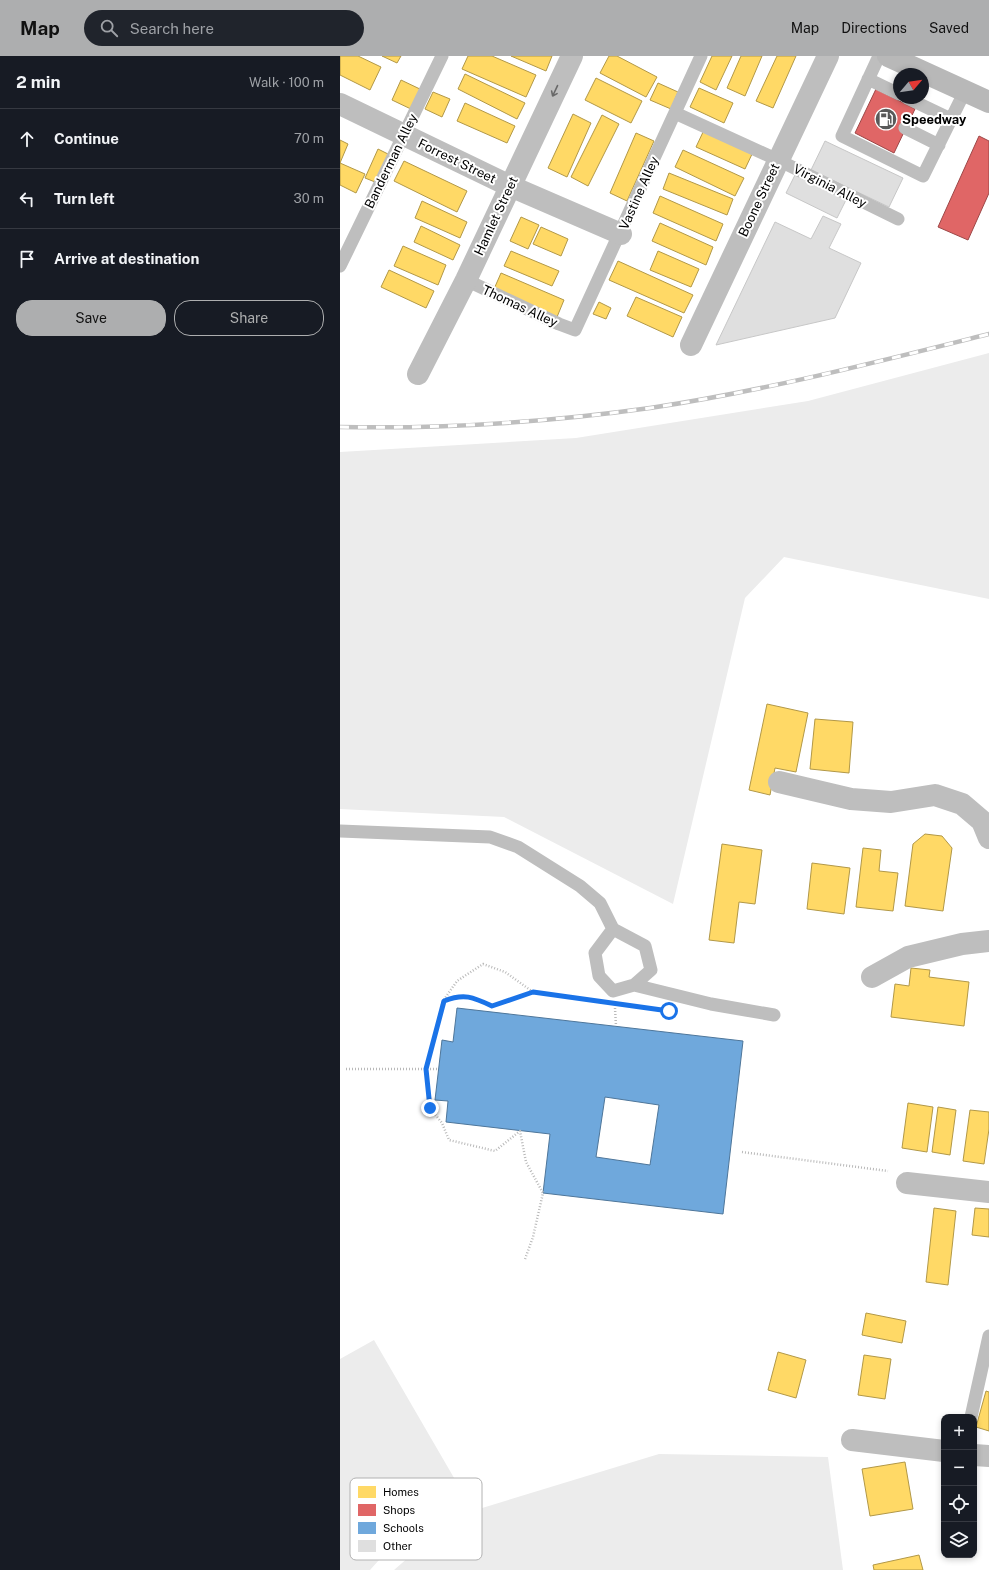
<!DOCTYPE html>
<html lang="en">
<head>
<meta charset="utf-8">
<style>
	body { margin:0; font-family:"Public Sans",sans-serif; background:#20242c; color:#f1f3f6 }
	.controls { position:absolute; right:12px; bottom:12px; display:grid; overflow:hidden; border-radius:8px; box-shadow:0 2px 6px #0003 }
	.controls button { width:36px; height:36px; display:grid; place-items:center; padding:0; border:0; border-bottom:1px solid #363941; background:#171b24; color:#f1f3f6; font:20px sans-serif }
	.compass { position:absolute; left:553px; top:12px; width:36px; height:36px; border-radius:50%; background:#171b24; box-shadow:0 2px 6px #0003; rotate:61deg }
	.stop { position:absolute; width:12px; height:12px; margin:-9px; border:3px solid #1a73e8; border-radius:50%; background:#fff }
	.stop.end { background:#1a73e8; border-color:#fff; box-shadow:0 1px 4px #0008 }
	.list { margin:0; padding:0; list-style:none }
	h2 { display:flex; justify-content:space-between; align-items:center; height:52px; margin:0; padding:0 16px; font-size:17px }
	h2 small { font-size:13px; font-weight:400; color:#9ea1a6 }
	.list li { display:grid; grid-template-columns:26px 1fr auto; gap:12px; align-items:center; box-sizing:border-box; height:60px; padding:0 16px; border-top:1px solid #363941 }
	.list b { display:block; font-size:15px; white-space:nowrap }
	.list em { font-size:13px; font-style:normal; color:#9ea1a6 }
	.actions { display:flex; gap:8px; padding:12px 16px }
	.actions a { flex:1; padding:9px 0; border:1px solid #adaeaf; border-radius:16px; text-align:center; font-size:14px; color:#adaeaf }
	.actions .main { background:#adaeaf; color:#111 }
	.icon { flex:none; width:22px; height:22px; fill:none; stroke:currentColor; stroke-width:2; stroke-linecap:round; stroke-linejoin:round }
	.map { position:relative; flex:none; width:649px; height:1514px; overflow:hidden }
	header { display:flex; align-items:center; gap:24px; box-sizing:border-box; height:56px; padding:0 20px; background:#adaeaf; color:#111 }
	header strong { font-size:19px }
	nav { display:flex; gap:22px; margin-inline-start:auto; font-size:14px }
	.search { width:280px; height:36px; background:#20242c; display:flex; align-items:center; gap:10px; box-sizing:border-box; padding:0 14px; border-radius:22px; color:#9ea1a6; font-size:15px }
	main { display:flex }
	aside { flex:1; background:#171b24 }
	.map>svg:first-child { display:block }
</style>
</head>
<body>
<header>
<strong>Map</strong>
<div class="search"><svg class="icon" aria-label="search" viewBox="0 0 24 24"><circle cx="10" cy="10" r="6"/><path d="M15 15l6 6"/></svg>Search here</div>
<nav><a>Map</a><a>Directions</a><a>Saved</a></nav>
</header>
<main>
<aside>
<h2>2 min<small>Walk · 100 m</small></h2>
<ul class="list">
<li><svg class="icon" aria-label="ahead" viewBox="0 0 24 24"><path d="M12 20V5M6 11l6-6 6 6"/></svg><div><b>Continue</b></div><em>70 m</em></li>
<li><svg class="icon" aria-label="left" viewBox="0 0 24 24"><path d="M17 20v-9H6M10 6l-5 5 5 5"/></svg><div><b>Turn left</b></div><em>30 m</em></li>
<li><svg class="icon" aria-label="arrive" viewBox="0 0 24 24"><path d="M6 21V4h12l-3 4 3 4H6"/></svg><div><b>Arrive at destination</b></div></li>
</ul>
<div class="actions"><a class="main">Save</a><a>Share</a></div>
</aside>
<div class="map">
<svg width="649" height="1514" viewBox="0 0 649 1514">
	<rect width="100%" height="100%" fill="#fff"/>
	<path fill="#ececec" d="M649 297V543L444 501 405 542 333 848 164 761 0 753V396L236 382 468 345Z
		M34 1284 117 1427 56 1463 68 1472 30 1514H0V1303Z
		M319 1398 488 1401 503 1514H54L116 1460Z"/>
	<path fill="#ffd966" stroke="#b29847" d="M0 0H18L41 11 30 34 0 19Z
		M42 0H61L57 7Z
		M128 0H152L196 19 186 41 122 13Z
		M171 0H212L206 15Z
		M269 0H277L317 21 306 41 260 17Z
		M372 0H392L376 34 360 26Z
		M401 0H422L405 40 387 32Z
		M437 0H456L433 52 416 45Z
		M125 18 185 47 177 63 118 33Z
		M256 22 302 45 291 67 245 44Z
		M61 24 82 34 73 54 52 44Z
		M318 27 338 36 331 53 310 44Z
		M359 32 393 47 384 67 350 51Z
		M93 36 110 43 102 61 85 53Z
		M125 47 175 70 167 87 117 65Z
		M233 58 251 67 227 121 208 112Z
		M262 59 279 68 248 130 231 121Z
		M364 74 413 96 405 113 356 91Z
		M296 77 314 85 287 145 270 137Z
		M0 84 8 88 0 107Z
		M38 93 52 100 40 128 25 122Z
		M343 94 404 122 395 140 335 111Z
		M64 105 127 135 117 156 54 125Z
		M0 107 25 118 16 137 0 129Z
		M329 117 393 143 387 159 323 133Z
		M320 140 383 168 376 185 313 157Z
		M82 145 127 166 120 182 75 162Z
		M181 161 199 169 188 193 170 185Z
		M320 167 373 191 366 209 312 185Z
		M81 170 120 189 113 204 74 186Z
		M201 171 228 183 221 200 193 188Z
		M63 190 106 209 98 229 54 210Z
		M171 195 219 215 212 230 164 210Z
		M318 195 359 213 351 231 310 214Z
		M278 205 353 239 344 257 269 224Z
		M49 214 94 235 86 252 41 231Z
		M161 217 224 244 217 261 154 233Z
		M296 241 342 261 333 281 287 260Z
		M259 246 271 252 266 263 253 258Z
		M427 648 468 657 456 716 435 712 430 739 409 734Z
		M475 663 513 666 509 717 470 713Z
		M585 778 602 780 612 792 603 855 565 850 573 788Z
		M382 788 422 794 415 848 399 846 394 887 369 884Z
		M523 792 541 794 539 815 558 817 553 855 516 851Z
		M472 807 510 812 504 858 467 853Z
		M571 912 590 914 589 921 629 926 624 970 551 961 555 928 569 930Z
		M568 1047 593 1051 587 1096 562 1092Z
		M598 1051 616 1054 610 1099 592 1096Z
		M630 1054 649 1056V1073L644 1108 623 1105Z
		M594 1152 616 1155 608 1229 586 1226Z
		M635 1152 649 1153V1181L632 1179Z
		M526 1257 566 1265 562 1287 522 1279Z
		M438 1296 466 1304 456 1342 428 1334Z
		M524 1299 551 1303 545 1343 518 1339Z
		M646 1335 649 1336V1375L636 1371Z
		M565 1406 573 1453 530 1460 522 1413Z
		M579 1499 583 1514H534L533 1509Z"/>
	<path fill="#e06666" stroke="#9d4747" d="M536 33 575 53 554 97 515 77Z
		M639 80 649 85V137L628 184 598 171Z"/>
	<path fill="#6fa8dc" stroke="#4e769a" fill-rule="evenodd" d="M117 952 403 985 383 1158 203 1137 210 1078 106 1066 108 1045 95 1044 102 984 113 986ZM265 1041 319 1049 310 1109 256 1101Z"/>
	<path fill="#dfdfdf" stroke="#c7c7c7" d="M485 85 563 122 549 151 471 114Z
		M455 119 506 144 497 162 446 137Z
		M483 160 501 168 489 192 521 207 495 262 376 289 435 166 471 183Z"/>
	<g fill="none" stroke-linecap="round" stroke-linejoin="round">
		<path stroke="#b9b9b9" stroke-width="2.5" stroke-dasharray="1 2" stroke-linecap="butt" d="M104 945C124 937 134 941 152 950L193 936 257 945
			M290 950 303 951
			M275 952 276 970
			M6 1013H98
			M402 1096 548 1115
			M185 1203 193 1181 203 1137 186 1106 180 1075 155 1095 109 1084 102 1067 90 1052 86 1013 103 945 117 925 143 908 165 916 193 936"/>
		<path stroke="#bebebe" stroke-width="13" d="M539 0 502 80 583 120 625 35
			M528 23 559 38
			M567 42 611 63
			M335 57 438 104 558 163
			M565 72 599 89
			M0 210 102 0
			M126 224 219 268 235 274 361 0
			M0 775 150 781 178 791 240 830 260 847 273 873 305 890 311 914 294 929 273 935 259 920 255 897 273 873
			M294 929 371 948 434 959
			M631 1361 649 1280"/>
		<path stroke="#bebebe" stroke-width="22" d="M0 48 170 130 281 178
			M351 289 488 0
			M78 318 126 224 232 0
			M439 726 511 743 551 746 595 739 622 748 642 765 649 782
			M532 921 568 901 622 888 649 885
			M567 1127 649 1136
			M512 1384 604 1395
			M634 1399 649 1400"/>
		<path stroke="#b8b8b8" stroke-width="22" d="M548 0 649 46"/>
		<g stroke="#bebebe" stroke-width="4.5">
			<path id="rail" d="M0 371C101 373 209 366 310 352 424 335 537 306 649 278"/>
		</g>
		<use href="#rail" stroke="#fff" stroke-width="3" stroke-dasharray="9" stroke-linecap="butt"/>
	</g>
	<defs><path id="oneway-shaft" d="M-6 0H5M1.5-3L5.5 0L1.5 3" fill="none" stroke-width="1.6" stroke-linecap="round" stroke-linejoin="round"/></defs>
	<use stroke="#686868" href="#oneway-shaft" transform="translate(215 35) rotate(115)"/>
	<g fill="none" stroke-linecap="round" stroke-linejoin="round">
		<path stroke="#1a73e8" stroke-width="5" d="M90 1052 86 1013 104 945C124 937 133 941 152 950L193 936 329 955"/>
	</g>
	<defs>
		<g id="fuel-disc" transform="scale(1.15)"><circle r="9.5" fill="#595959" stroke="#fff"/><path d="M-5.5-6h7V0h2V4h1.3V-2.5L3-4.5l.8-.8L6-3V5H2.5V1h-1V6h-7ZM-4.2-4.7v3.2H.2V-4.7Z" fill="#fff"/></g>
	</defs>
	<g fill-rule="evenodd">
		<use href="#fuel-disc" x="546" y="63"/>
	</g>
	<g text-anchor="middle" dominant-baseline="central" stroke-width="4" stroke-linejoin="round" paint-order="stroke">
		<g font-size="13" font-weight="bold" fill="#000" stroke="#fff" text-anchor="start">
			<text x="562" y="63">Speedway</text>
		</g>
		<g font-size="13" fill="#000" stroke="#fff">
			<text transform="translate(51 105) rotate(-64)">Banderman Alley</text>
			<text transform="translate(117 105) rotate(26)">Forrest Street</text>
			<text transform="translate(490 130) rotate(27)">Virginia Alley</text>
			<text transform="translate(299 137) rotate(-66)">Vastine Alley</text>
			<text transform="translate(419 144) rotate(-65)">Boone Street</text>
			<text transform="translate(156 160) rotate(-65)">Hamlet Street</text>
			<text transform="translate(180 250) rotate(25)">Thomas Alley</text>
		</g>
	</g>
	<rect x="10" y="1422" width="132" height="82" rx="6" fill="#fff" stroke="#b2b2b2" stroke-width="1"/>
	<rect x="18" y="1430" width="18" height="12" fill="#ffd966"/>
	<rect x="18" y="1448" width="18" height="12" fill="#e06666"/>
	<rect x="18" y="1466" width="18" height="12" fill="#6fa8dc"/>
	<rect x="18" y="1484" width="18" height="12" fill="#dfdfdf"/>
	<g font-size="11" fill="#000">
		<text x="43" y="1440">Homes</text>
		<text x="43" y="1458">Shops</text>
		<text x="43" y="1476">Schools</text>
		<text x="43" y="1494">Other</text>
	</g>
</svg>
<div class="controls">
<button>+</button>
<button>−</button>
<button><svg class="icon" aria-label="locate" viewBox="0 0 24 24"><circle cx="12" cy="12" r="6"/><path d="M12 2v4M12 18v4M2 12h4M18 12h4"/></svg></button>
<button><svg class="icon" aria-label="layers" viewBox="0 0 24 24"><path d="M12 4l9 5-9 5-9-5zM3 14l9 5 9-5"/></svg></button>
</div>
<svg class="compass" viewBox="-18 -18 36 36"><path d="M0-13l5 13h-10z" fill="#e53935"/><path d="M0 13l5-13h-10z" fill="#9ea1a6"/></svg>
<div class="stop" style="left:329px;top:955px"></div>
<div class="stop end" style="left:90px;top:1052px"></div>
</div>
</main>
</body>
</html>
